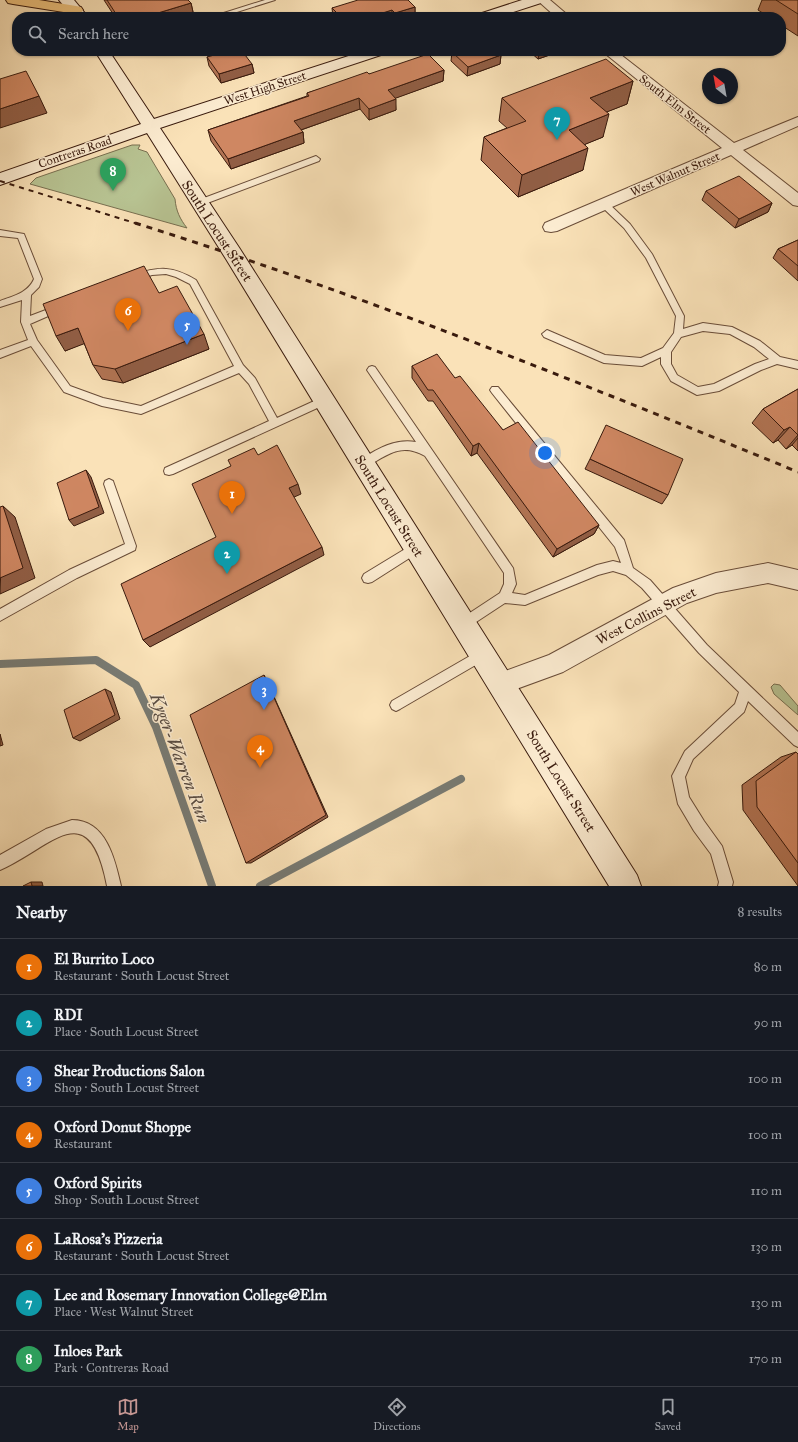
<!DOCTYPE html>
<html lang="en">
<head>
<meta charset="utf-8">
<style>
	body { margin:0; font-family:"IM FELL Great Primer",serif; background:#242831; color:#f1f3f6 }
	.compass { position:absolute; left:702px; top:68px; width:36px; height:36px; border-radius:50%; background:#171b24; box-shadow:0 1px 3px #0004; rotate:329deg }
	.you { position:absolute; left:545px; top:453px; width:14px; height:14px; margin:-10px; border:3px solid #fff; border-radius:50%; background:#1a73e8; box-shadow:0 0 0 6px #1a73e833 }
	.badge { display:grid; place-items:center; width:26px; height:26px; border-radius:50%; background:#c59692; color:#fff; font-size:13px; font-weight:700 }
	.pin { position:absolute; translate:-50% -33px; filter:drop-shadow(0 1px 2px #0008) }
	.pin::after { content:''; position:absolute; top:21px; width:14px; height:12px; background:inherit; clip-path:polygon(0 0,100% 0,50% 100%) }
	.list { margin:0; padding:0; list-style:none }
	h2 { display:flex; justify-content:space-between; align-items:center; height:52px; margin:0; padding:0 16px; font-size:17px }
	h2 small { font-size:13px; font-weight:400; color:#9ea1a6 }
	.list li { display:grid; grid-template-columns:26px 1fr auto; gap:12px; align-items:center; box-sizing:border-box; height:56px; padding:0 16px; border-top:1px solid #363941 }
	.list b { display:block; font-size:15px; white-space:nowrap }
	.list p { margin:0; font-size:13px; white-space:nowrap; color:#9ea1a6 }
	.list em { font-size:13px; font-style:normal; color:#9ea1a6 }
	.icon { flex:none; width:22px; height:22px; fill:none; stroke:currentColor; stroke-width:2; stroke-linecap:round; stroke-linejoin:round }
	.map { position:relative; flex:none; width:798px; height:886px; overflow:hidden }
	.search { position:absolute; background:#171b24; box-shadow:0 1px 3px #0004; left:12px; right:12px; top:12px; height:44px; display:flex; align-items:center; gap:10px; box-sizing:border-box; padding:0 14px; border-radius:16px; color:#9ea1a6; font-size:15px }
	.sheet { height:500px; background:#171b24 }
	nav { display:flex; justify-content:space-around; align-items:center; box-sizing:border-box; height:56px; border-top:1px solid #363941; background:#171b24; font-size:11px; color:#9ea1a6 }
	nav a { display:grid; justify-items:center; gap:2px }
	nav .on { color:#c59692 }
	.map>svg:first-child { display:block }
</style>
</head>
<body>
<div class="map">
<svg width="798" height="886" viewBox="0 0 798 886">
	<rect width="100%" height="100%" fill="#fae2b8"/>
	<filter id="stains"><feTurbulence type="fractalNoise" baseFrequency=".005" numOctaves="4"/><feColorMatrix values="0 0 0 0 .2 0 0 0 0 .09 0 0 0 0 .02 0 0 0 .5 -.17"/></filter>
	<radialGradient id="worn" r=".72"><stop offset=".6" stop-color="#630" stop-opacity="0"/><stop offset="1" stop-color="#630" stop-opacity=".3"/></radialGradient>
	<path fill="#b8c493" stroke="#786f50" d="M132 145H140L138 149 147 152 175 199C176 211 180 219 187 228L30 184 36 178Z
		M774 684 780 685 798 706V715L774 694 771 687Z"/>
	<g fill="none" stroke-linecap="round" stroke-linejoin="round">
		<path stroke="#787b74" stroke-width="8" d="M0 664 96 660 136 685 156 727 212 886
			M260 886 461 779"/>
		<g stroke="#694c38" stroke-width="2">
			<path id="lane" d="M265 0H275L221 17H211Z
				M316 156 320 159 319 161 202 205 199 206 195 203 196 201Z
				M604 201 607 202 630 224 652 254 684 316 683 329 703 323 732 327 760 341 780 357 798 361V369L777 364 761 370 719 391 697 395 671 381 661 364V357L642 366 604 363 544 337 542 334 547 330 605 355 641 358 663 348 674 333 676 316 646 258 624 228 601 206 600 204ZM703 331 730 334 754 347 769 359 755 364 714 384 698 387 677 375 671 364V352L681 337Z
				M0 230 24 234 42 279 39 287 31 295 30 316 59 305 63 308 62 310 30 324 37 340 70 386 103 398 141 406 234 366 190 284 176 277 166 274 152 275 137 280 133 277 134 275C159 266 173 266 196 280L243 365 255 378 277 418 323 397 326 398 328 401 326 404 173 474 169 475 165 474 164 471 165 468 269 421 249 384 239 373 141 414 102 406 64 392 31 346 0 358V350L28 340 21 322 22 300 0 307V301C13 296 28 293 34 279L18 238 0 236Z
				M372 366 375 367 513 568 516 584 512 593 525 595 597 565 613 561 621 563 615 547 492 393 490 390 492 387H498L624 540 633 568 650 580 707 645 798 732V747L794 745 748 701 744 712 693 759 685 777 689 797 704 821 722 846 733 882 732 886H718L719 882 711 854 694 831 678 804 672 776 685 751 735 704 739 692 699 653 642 588 626 575 613 571 598 575 525 605 505 603 467 628 463 630 459 628 457 624 459 620 500 593 504 584V573L425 456C401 442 387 455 366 467L362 468 358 467 357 464 358 461C376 450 394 438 416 442L369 373 367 370 369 367Z
				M109 479 113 481 114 484 136 546 135 550 77 578 0 621V609L69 570 125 544 104 484 105 481Z
				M415 543 419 544 420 548 419 552 372 582 368 583 364 582 362 578 364 574Z
				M482 649 486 651 488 655 486 659 400 709 396 711 392 709 390 705 392 701Z
				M72 820C106 820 115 859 121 886H107C89 792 51 848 0 870V855L46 829Z"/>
		</g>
		<g stroke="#694c38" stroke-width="2">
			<path id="street" d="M537 0H550L570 17H556Z
				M602 51H616L734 143 798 117V126L743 150 798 193V206L793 205 731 155 557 231 551 232 545 231 543 227 545 223 722 148Z
				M768 563 798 570V590L768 583 716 593 687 603 563 672 500 695 492 692 489 684 492 676 549 655 673 588 716 573Z"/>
		</g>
		<g stroke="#391a0d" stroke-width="2">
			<path id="secondary" d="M59 0H74L88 17H73Z
				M522 0H543L541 3 498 17H477L479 14Z
				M95 51H109L154 119 364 51H386L384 54 160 128 240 249 637 875 641 886H609L226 259 147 133 0 185V173L141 124Z"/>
		</g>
		<g stroke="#391a0d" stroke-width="2">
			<path id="highway" d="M6 0H39L76 6 81 7 83 10 81 13 76 14 13 4 8 3Z"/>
		</g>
		<use href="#lane" fill="#fcecd1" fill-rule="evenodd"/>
		<use href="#street" fill="#fcecd1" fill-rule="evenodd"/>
		<use href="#secondary" fill="#fcecd1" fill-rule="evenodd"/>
		<use href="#highway" fill="#edc17c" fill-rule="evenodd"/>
		<path stroke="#391a0d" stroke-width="2" stroke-dasharray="5 5" stroke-linecap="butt" d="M0 181 138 224"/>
		<path stroke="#391a0d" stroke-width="3" stroke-dasharray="6 6" stroke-linecap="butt" d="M135 223C361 294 579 382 798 472"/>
	</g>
	<path fill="#b27454" stroke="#391a0d" d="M104 0H188L191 3 193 12 175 17H115Z
		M762 0H798V36L781 25V17H769L758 10Z
		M415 7V16L412 17H333L332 8Z
		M529 51H561L538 59Z
		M452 52 501 55 500 64 467 76 451 61Z
		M207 57 252 64 254 73 221 83 209 66Z
		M444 70 443 81 395 98 396 110 369 120 360 109 301 130 303 132 304 143 231 169 211 141 208 130 307 96V93L369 74Z
		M633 81 627 104 606 112 603 137 585 144 583 170 518 197 481 160 484 137 507 128 499 121 502 98Z
		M706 191 772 203 768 212 735 228 702 200Z
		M798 240V281L773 258 778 249Z
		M159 293 209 349 123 383 102 379 93 365 84 343 65 351Z
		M412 366 455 378 503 430 599 525 594 534 553 557 477 453 471 456 433 401H428L412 378Z
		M798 389V451L792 445 786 449 778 440 773 443 752 423 763 409Z
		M590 459 668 495 662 504 585 469Z
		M796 752 798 754V886L743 810 742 785 781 757Z"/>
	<path fill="#915e45" stroke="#391a0d" d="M191 3 193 12 175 17H148V16Z
		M415 7V16L412 17H395V13Z
		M392 10V17H370Z
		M540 51H561L538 59Z
		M501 55 500 64 467 76 468 67Z
		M252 64 254 73 221 83 219 74Z
		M444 70 443 81 388 101V90Z
		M633 81 627 104 584 121 590 98Z
		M39 96 47 113 0 128V109Z
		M359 98 360 109 295 132 294 121Z
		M396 99V110L369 120V109Z
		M609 114 603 137 564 153 569 130Z
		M303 132 304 143 231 169 228 159Z
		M588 148 583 170 518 197 522 175Z
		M772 203 768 212 735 228 739 219Z
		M78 328 86 343 65 351 56 336Z
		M204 334 209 349 123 383 115 369Z
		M790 427 778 440 773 443 784 430Z
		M798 435V438L792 445 786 449Z
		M479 443 477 453 471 456 473 446Z
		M86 470 91 477 104 513 74 526 69 520Z
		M298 484 301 494 292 498 289 488Z
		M3 506 15 517 35 578 0 594Z
		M599 525 594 534 553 557 557 549Z
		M322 547 324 555 150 647 143 640Z
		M264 675 267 681 328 817 251 863H246Z
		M105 689 111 692 120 719 80 741 73 738Z
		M0 734 3 745 0 746Z
		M31 882H42L43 886H32Z"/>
	<path fill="#cf8762" stroke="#391a0d" d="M107 0H188L191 3 148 16 149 17H118Z
		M358 0H408L415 7 395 13 392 10 370 17H341L332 8Z
		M776 0H798V14Z
		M229 51H242L252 64 219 74 207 57Z
		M455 51H496L501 55 468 67 452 52Z
		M428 54 444 70 388 90 396 99 369 109 359 98 294 121 303 132 228 159 208 130 309 96 307 93 367 72 369 74Z
		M606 59 633 81 590 98 609 114 569 130 588 148 522 175 484 137 526 121 502 98Z
		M26 71 39 96 0 109V79Z
		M739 176 772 203 739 219 706 191Z
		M798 240V266L778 249Z
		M144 266 159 293 177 286 204 334 115 369 93 365 78 328 56 336 43 304Z
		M437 354 455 378 460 376 503 430 518 422 599 525 557 549 479 443 473 446 433 390H428L412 366Z
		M798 389V435L790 427 784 430 763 409Z
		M606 425 683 459 668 495 590 459Z
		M277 445 298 484 289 488 322 547 143 640 121 584 216 537 192 484 231 466 228 460 254 448 258 455Z
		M86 470 99 507 69 520 57 483Z
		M3 506 23 568 0 578V507Z
		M264 675 326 815 246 863 190 715Z
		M105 689 115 715 73 738 64 710Z
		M796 752 798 754V863L757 807 756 781Z
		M31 882 32 886H23Z"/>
	<g text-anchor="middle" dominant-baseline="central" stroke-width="3" stroke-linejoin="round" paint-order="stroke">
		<g font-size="12" fill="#391a0d" stroke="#fcecd1">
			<text transform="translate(265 88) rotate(-18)">West High Street</text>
			<text transform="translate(675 104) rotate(38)">South Elm Street</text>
			<text transform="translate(75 152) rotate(-19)">Contreras Road</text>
			<text transform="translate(675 174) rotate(-23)">West Walnut Street</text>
		</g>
		<g font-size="14" fill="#391a0d" stroke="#fcecd1">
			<text transform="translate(217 231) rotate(57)">South Locust Street</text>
			<text transform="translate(389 506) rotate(58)">South Locust Street</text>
			<text transform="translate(646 616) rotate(-27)">West Collins Street</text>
			<text transform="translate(561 781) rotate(58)">South Locust Street</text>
		</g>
		<g font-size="18" font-style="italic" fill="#584b41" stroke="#fcecd1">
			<text transform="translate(180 758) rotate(69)">Kyger-Warren Run</text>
		</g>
	</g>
	<rect width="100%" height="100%" filter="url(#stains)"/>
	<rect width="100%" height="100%" fill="url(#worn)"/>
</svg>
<svg class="compass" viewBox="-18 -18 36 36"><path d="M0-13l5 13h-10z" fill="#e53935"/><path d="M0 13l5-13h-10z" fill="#9ea1a6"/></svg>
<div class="you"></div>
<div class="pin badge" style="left:232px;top:514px;background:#e8710a">1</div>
<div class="pin badge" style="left:227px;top:574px;background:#0f9aa8">2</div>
<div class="pin badge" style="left:264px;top:710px;background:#3f7fe0">3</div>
<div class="pin badge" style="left:260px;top:768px;background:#e8710a">4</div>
<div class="pin badge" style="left:187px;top:345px;background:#3f7fe0">5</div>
<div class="pin badge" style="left:128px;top:331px;background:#e8710a">6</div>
<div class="pin badge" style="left:557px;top:140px;background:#0f9aa8">7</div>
<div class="pin badge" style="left:113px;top:191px;background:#2e9e5b">8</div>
<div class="search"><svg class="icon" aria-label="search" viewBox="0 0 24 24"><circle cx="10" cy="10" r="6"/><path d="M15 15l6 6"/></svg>Search here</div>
</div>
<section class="sheet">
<h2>Nearby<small>8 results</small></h2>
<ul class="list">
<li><span class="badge" style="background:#e8710a">1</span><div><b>El Burrito Loco</b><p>Restaurant · South Locust Street</p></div><em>80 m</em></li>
<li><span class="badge" style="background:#0f9aa8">2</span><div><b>RDI</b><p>Place · South Locust Street</p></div><em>90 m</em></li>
<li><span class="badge" style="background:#3f7fe0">3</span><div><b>Shear Productions Salon</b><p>Shop · South Locust Street</p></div><em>100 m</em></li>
<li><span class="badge" style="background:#e8710a">4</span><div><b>Oxford Donut Shoppe</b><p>Restaurant</p></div><em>100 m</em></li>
<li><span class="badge" style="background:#3f7fe0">5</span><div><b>Oxford Spirits</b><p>Shop · South Locust Street</p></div><em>110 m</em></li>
<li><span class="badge" style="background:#e8710a">6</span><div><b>LaRosa's Pizzeria</b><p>Restaurant · South Locust Street</p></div><em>130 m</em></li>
<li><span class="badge" style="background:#0f9aa8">7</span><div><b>Lee and Rosemary Innovation College@Elm</b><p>Place · West Walnut Street</p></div><em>130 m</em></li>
<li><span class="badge" style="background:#2e9e5b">8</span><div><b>Inloes Park</b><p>Park · Contreras Road</p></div><em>170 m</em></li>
</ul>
</section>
<nav>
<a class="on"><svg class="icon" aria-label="map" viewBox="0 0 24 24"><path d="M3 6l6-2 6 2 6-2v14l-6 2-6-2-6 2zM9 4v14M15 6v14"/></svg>Map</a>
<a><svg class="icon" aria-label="directions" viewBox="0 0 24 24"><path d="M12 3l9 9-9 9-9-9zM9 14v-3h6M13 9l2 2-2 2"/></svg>Directions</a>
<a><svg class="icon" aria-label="saved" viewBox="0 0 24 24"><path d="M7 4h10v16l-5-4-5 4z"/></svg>Saved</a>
</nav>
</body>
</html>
